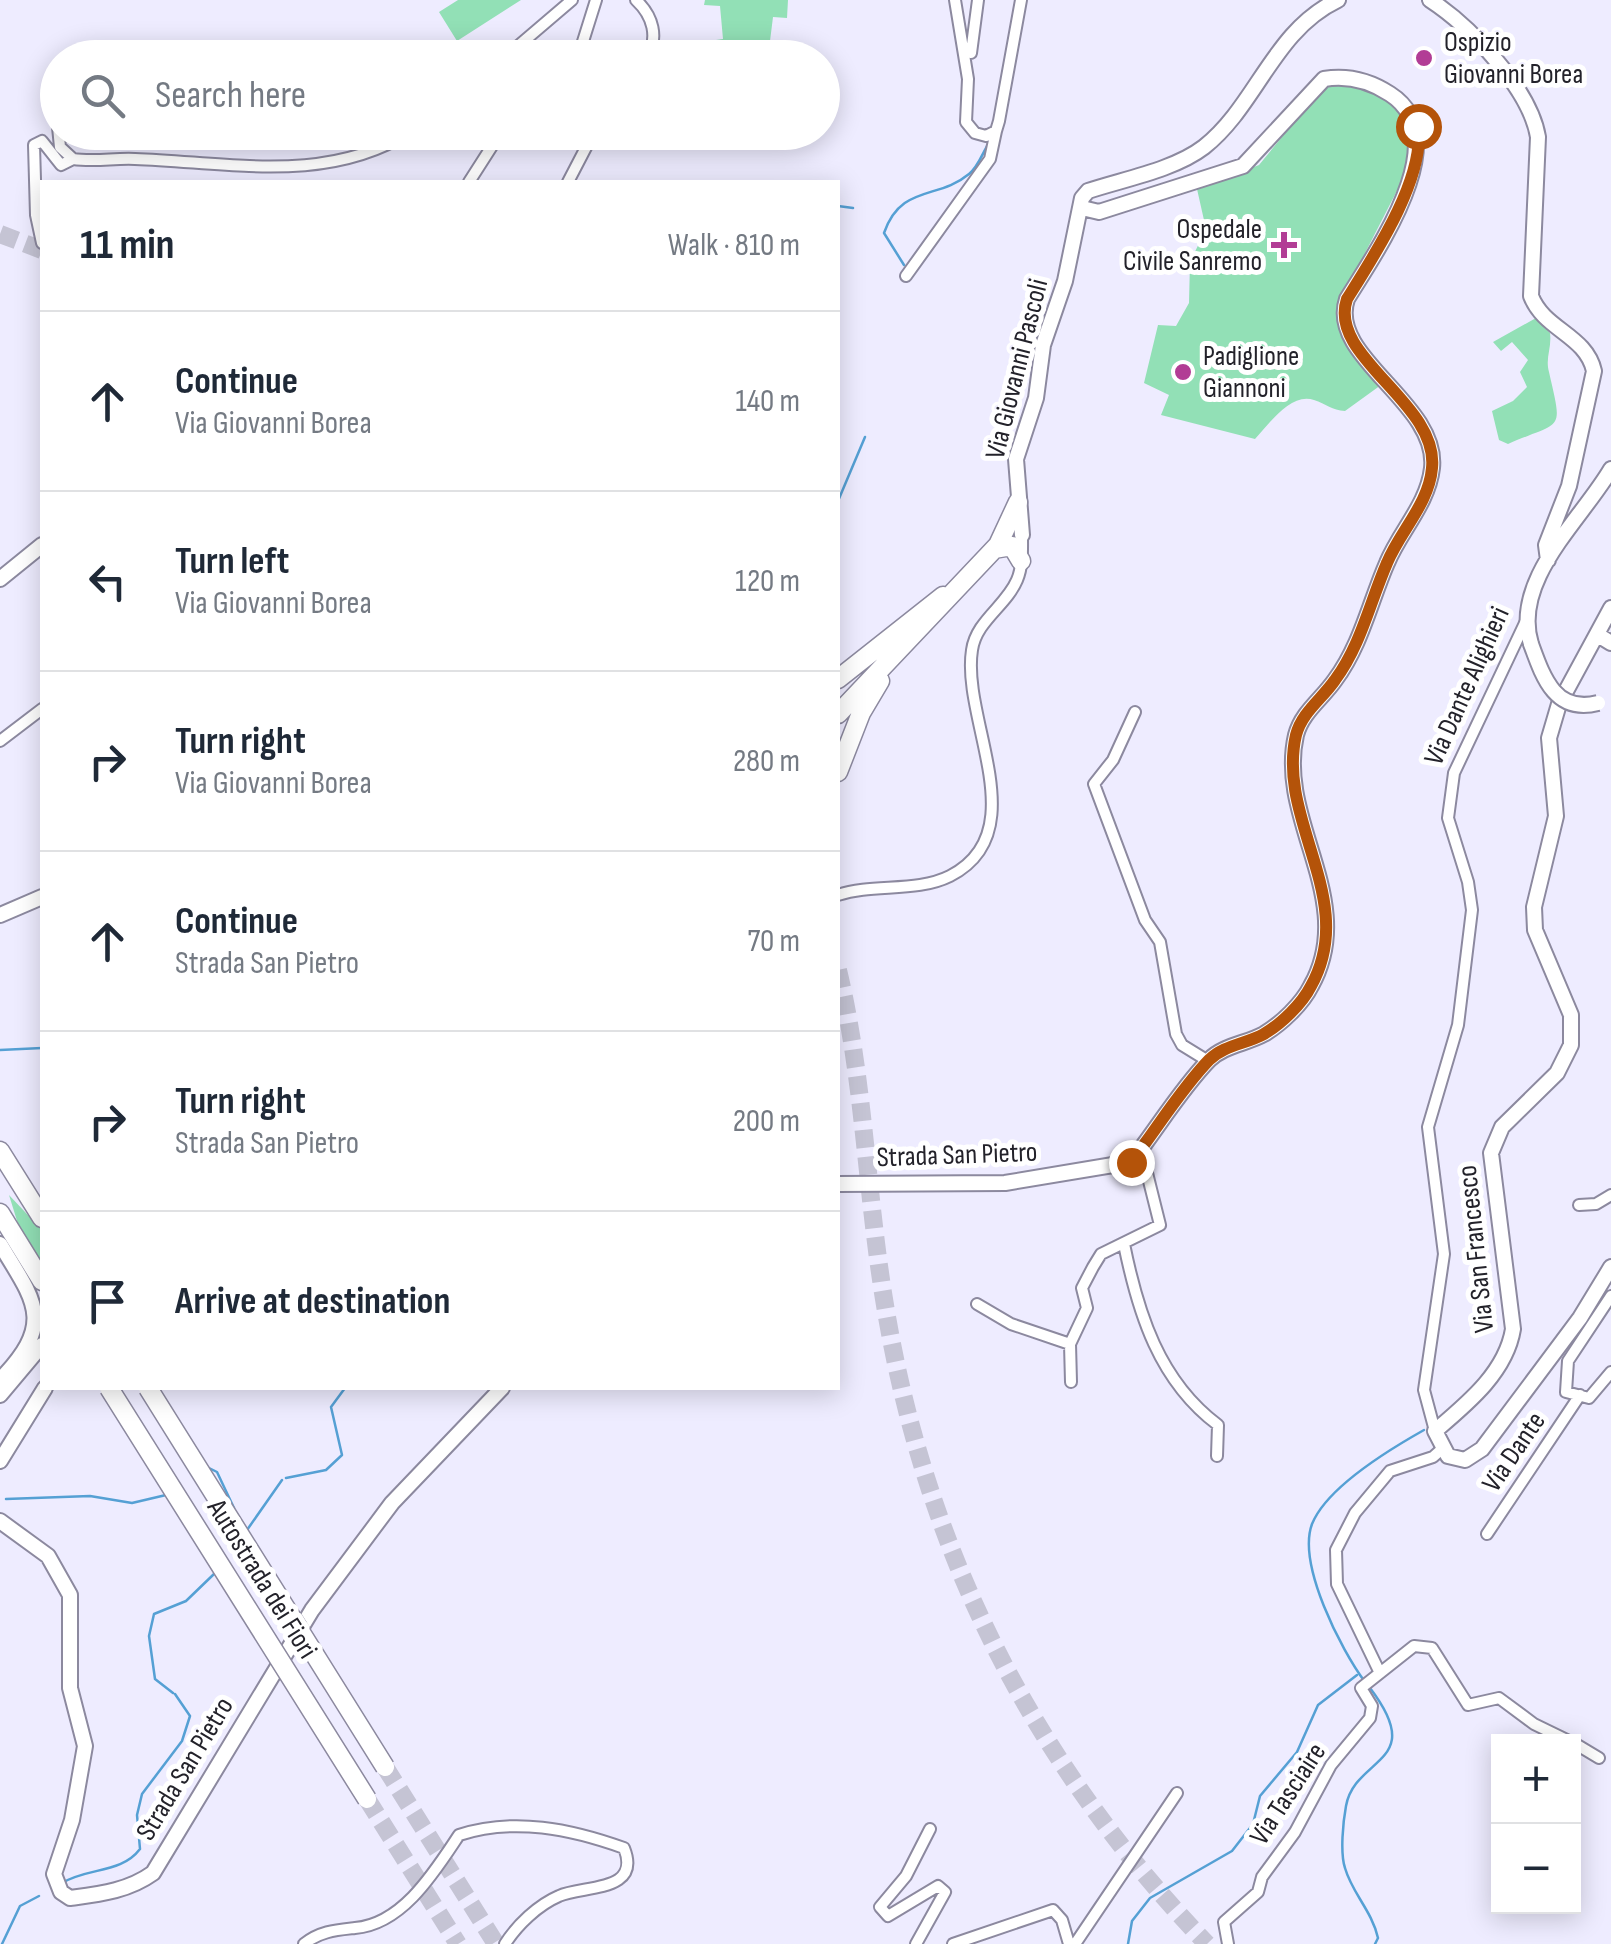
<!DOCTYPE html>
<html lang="en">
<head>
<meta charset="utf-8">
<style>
	body { margin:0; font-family:"Sofia Sans Condensed",sans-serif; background:#f6f6f7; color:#1f2937 }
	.controls { position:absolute; right:30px; bottom:30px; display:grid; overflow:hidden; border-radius:0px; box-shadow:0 5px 25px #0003 }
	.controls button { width:90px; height:90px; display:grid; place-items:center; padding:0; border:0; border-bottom:2px solid #e0e1e3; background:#fff; color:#1f2937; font:50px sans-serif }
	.stop { position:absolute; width:30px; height:30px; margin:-22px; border:8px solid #b45309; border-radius:50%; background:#fff }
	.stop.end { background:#b45309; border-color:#fff; box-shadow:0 2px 10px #0008 }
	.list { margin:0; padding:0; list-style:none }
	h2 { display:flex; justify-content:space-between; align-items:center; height:130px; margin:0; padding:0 40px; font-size:42px }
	h2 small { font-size:32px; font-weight:400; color:#747a83 }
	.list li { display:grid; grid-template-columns:65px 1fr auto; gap:30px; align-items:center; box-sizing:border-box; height:180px; padding:0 40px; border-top:2px solid #e0e1e3 }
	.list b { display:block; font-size:38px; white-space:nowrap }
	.list p { margin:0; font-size:32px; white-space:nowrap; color:#747a83 }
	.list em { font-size:32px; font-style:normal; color:#747a83 }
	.icon { flex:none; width:55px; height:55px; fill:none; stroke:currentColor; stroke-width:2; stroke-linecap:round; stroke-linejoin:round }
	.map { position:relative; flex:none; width:1611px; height:1944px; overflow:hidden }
	.search { position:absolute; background:#fff; box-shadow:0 5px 25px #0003; left:40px; top:40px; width:800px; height:110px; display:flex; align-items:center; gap:25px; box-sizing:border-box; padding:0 35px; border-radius:55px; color:#747a83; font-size:38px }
	.panel { position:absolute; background:#fff; box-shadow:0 5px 25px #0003; left:40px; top:180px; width:800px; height:1210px; border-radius:0px }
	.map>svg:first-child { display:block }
</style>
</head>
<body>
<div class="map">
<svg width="1611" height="1944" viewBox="0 0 1611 1944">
	<rect width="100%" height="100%" fill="#eeecff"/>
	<path fill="#92e0b6" d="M458 0H521L457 41 439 12Z
		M705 0H788L787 18 773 17 768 57 715 51 716 40 723 39 720 6 704 5Z
		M1333 84C1378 86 1394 100 1416 136L1404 177 1342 298 1339 316 1381 385 1345 411C1332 410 1326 404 1314 400 1291 392 1269 424 1255 439L1161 415 1169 395 1144 383 1158 325 1176 326 1189 303 1190 262 1206 229 1197 189 1259 165 1323 87Z
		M1536 318 1550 333C1552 348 1545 358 1549 372 1563 434 1563 420 1508 444L1499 440 1492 411 1513 401 1527 387 1520 372 1528 360 1512 342 1501 351 1493 342Z
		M9 1195 42 1230V1270L22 1237Z"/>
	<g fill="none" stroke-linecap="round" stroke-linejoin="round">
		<path stroke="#55a0d4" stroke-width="2.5" d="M838 206 853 208
			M904 265 884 233C901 184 938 200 969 174 977 168 982 155 987 146
			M838 501 865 437
			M0 1050 42 1048
			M207 1467 217 1472 234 1508
			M286 1478 326 1470 342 1455 331 1407 345 1388
			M6 1499 90 1496 132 1503 166 1495
			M247 1530 282 1480
			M1365 1682C1341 1650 1297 1564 1312 1524 1327 1487 1392 1448 1424 1430
			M1370 1688C1428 1764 1355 1756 1346 1806 1343 1822 1340 1853 1345 1868 1352 1893 1372 1911 1378 1938L1375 1944
			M173 1693 155 1679 149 1636 154 1614 186 1601 214 1574
			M62 1883C88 1867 121 1874 140 1849L137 1815 142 1794 182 1741 190 1716 175 1694
			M2 1944 20 1906 39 1896
			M1128 1944 1132 1921 1150 1898 1232 1851 1253 1824 1260 1796 1297 1752 1318 1705 1357 1675"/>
		<path stroke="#c5c4d4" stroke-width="18" stroke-dasharray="18 9" stroke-linecap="butt" d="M0 234 42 250
			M838 970C864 1079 866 1189 884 1299 924 1549 1032 1762 1207 1944
			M385 1767 496 1944
			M367 1799 458 1944"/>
		<g stroke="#8c899f" stroke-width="14">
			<path id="street" d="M636 0C653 16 659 37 647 58
				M955 0 968 79 966 122 975 133 986 136 996 131 999 121 1021 0
				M971 53 978 0
				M504 58 572 0
				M574 58 580 51 596 0
				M58 127 60 147 73 159C95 162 114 158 135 159 228 162 326 185 410 132
				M469 182 501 132
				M568 182 594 132
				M42 243 36 215 34 145 42 141 61 165 73 159
				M906 276 990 159 996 131
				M1135 712 1113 760 1094 784 1145 920 1160 942 1176 1034 1182 1045 1208 1061
				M0 741 42 709
				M838 895C873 883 916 893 950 876 1036 832 961 720 972 650 976 621 1006 606 1017 580 1023 566 1022 549 1022 535
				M1579 1205 1596 1204 1611 1195
				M1124 1244C1138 1313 1159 1381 1218 1425L1217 1456
				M1611 1296 1568 1361 1566 1392 1589 1398 1611 1372
				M977 1304 1011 1324 1070 1344
				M1071 1382 1070 1344 1087 1308 1082 1288 1093 1267 1101 1254 1160 1225 1141 1149
				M1435 1431 1424 1390 1444 1254 1428 1127 1458 1025 1472 910 1468 882 1448 818 1454 773 1526 621
				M1487 1534 1580 1395
				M1379 1671 1337 1584 1336 1550 1355 1513 1390 1471 1433 1457 1442 1449
				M1574 1743 1599 1758
				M304 1944C320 1931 337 1930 355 1928 403 1924 435 1871 459 1835 514 1817 571 1829 624 1848 642 1893 583 1885 559 1896 538 1905 517 1925 505 1944
				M916 1944 945 1892 938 1886 888 1916 880 1907 906 1876 930 1829
				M953 1944 1053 1910 1062 1920 1069 1944
				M1075 1944 1177 1793
				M1228 1944 1224 1922 1258 1892 1262 1877 1295 1832 1331 1765 1370 1718 1372 1706 1361 1688 1414 1646 1432 1648 1468 1705 1499 1698 1534 1724 1571 1742"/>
		</g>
		<g stroke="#8c899f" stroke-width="18">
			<path id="secondary" d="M1430 0C1470 26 1530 89 1538 137L1531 296C1544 330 1586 335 1594 371L1569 486 1546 545 1548 560
				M1022 535 1016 459 1036 398 1043 345 1065 281 1082 198 1088 191C1124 179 1174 170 1204 147 1257 105 1273 31 1338 0
				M0 579 42 545
				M1611 608 1559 704 1549 738 1556 816 1534 907 1535 930 1571 1015V1045L1557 1073 1502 1127 1491 1153 1513 1329C1506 1372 1468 1403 1435 1431L1448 1456 1465 1460 1482 1449 1580 1318 1611 1267
				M1598 635 1611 643
				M1531 644C1511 580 1582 519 1611 469
				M0 915 42 897
				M838 1184 1005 1183 1131 1162C1157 1129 1180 1090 1209 1060 1224 1045 1246 1044 1264 1034 1281 1024 1302 1004 1311 986 1359 900 1276 821 1296 735 1302 712 1322 699 1335 680 1361 645 1370 602 1387 563 1400 531 1428 504 1432 468 1439 403 1327 357 1347 299 1377 250 1457 137 1390 94 1370 81 1348 75 1324 79L1243 166 1099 212 1082 208
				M0 1244C36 1303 55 1323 0 1380
				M0 1395 42 1345
				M0 1461 45 1388
				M0 1521 48 1556 70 1595V1688L85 1746 72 1820 54 1874 61 1892 70 1898C100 1894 128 1891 153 1873L312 1610 392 1503 502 1388"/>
		</g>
		<g stroke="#8c899f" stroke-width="21">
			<path id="highway" d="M994 549 1012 546 1021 561
				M838 679 943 596
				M838 714 998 545 1018 502
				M838 772 861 713 880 681
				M0 1151 42 1218
				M0 1213 42 1281"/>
		</g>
		<use href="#street" stroke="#fff" stroke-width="10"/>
		<use href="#secondary" stroke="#fff" stroke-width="14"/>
		<use href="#highway" stroke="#fff" stroke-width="18"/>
		<g stroke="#8c899f" stroke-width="18" stroke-linecap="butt">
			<path id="secondary-bridge" d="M1531 644C1543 677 1555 714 1598 703"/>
		</g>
		<g stroke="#8c899f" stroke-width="21" stroke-linecap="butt">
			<path id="highway-bridge" d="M109 1388 367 1799
				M148 1388 385 1767"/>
		</g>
		<use href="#secondary-bridge" stroke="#fff" stroke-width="14"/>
		<use href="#highway-bridge" stroke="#fff" stroke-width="18"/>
	</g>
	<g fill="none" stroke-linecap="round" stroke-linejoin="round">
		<path stroke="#b45309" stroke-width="12" d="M1131 1162C1157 1129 1180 1090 1209 1060 1224 1045 1246 1044 1264 1034 1281 1024 1302 1004 1311 986 1359 900 1276 821 1296 735 1302 712 1322 699 1335 680 1361 645 1370 602 1387 563 1400 531 1429 504 1432 468 1439 403 1327 357 1347 299 1374 256 1426 177 1418 126"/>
	</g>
	<g fill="#b23d95" stroke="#fff" stroke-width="4">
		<circle cx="1424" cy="58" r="10"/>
		<path d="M1279 230h10v10h10v10h-10v10h-10v-10h-10v-10h10z"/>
		<circle cx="1183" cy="372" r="10"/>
	</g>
	<g text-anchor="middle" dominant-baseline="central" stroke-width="10" stroke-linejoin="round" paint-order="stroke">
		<g font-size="28" fill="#23222a" stroke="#fff" text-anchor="start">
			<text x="1444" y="42">Ospizio<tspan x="1444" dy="32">Giovanni Borea</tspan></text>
			<text x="1262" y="229" text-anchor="end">Ospedale<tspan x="1262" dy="32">Civile Sanremo</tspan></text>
			<text x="1203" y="356">Padiglione<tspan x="1203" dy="32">Giannoni</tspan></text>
		</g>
		<g font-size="28" fill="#23222a" stroke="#fff">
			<text transform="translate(1017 369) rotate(-76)">Via Giovanni Pascoli</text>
			<text transform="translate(1467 686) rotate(-66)">Via Dante Alighieri</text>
			<text transform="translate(957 1155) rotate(-2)">Strada San Pietro</text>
			<text transform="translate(1476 1249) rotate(-96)">Via San Francesco</text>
			<text transform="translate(1514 1452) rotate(-56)">Via Dante</text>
			<text transform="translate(262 1579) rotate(58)">Autostrada dei Fiori</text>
			<text transform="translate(185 1769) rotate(-59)">Strada San Pietro</text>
			<text transform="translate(1288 1794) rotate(-57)">Via Tasciaire</text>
		</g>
	</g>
</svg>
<div class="controls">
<button>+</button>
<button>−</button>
</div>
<div class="stop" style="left:1418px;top:126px"></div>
<div class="stop end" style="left:1131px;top:1162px"></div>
<div class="search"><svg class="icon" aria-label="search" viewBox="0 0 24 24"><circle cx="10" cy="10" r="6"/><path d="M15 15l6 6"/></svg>Search here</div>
<section class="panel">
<h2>11 min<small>Walk · 810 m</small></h2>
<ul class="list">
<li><svg class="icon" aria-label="ahead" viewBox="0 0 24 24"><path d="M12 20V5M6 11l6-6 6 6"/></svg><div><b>Continue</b><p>Via Giovanni Borea</p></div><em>140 m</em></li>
<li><svg class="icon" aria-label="left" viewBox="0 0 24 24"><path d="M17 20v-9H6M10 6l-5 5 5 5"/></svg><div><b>Turn left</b><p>Via Giovanni Borea</p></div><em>120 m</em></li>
<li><svg class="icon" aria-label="right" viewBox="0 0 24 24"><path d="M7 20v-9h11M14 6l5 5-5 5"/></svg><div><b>Turn right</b><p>Via Giovanni Borea</p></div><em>280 m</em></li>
<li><svg class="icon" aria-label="ahead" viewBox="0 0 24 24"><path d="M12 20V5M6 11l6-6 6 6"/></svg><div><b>Continue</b><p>Strada San Pietro</p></div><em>70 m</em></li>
<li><svg class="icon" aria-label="right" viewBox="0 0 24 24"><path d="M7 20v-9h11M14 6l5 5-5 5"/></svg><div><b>Turn right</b><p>Strada San Pietro</p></div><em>200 m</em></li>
<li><svg class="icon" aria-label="arrive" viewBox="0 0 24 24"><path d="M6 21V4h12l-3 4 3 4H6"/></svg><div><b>Arrive at destination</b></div></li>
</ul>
</section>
</div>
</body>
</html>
